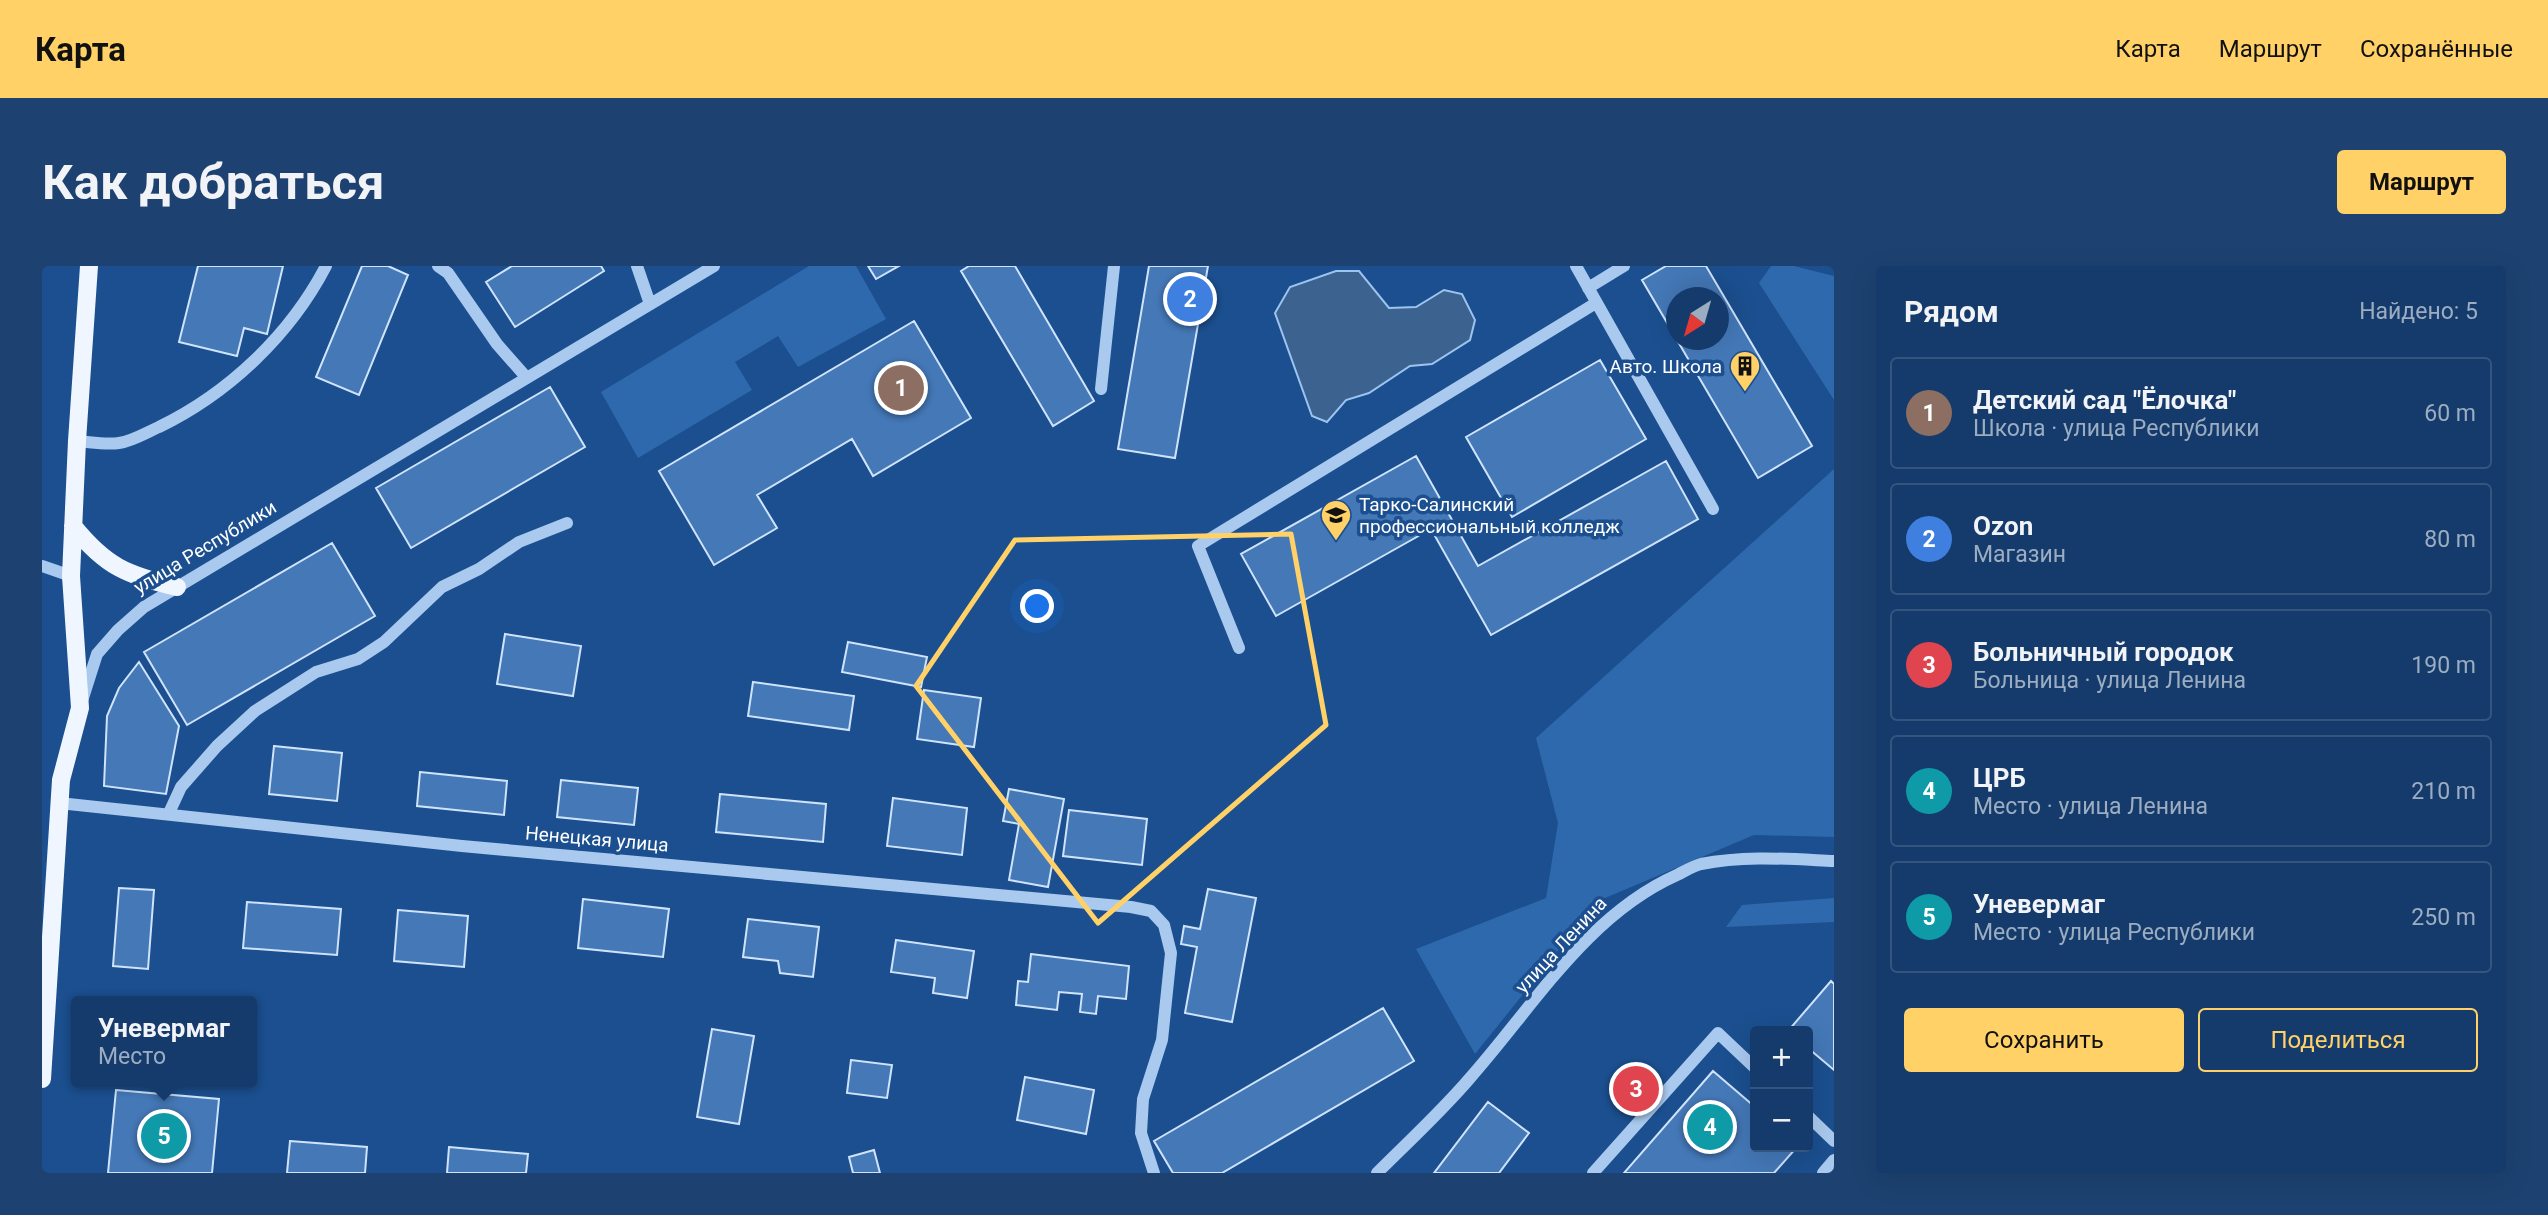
<!DOCTYPE html>
<html lang="ru">
<head>
<meta charset="utf-8">
<style>
	body { margin:0; font-family:Roboto,sans-serif; background:#1d4271; color:#f1f3f6 }
	.controls { position:absolute; right:21px; bottom:21px; display:grid; overflow:hidden; border-radius:7px; box-shadow:0 7px 28px #0002 }
	.controls button { width:63px; height:63px; display:grid; place-items:center; padding:0; border:0; border-bottom:2px solid #33557e; background:#143b6b; color:#f1f3f6; font:35px sans-serif }
	.compass { position:absolute; left:1624px; top:21px; width:63px; height:63px; border-radius:50%; background:#143b6b; box-shadow:0 7px 28px #0002; rotate:217deg }
	.you { position:absolute; left:996px; top:341px; width:24px; height:24px; margin:-18px; border:5px solid #fff; border-radius:50%; background:#1a73e8; box-shadow:0 0 0 10px #1a73e833 }
	.badge { display:grid; place-items:center; width:46px; height:46px; border-radius:50%; background:#ffd166; color:#fff; font-size:23px; font-weight:700 }
	.pin { position:absolute; translate:-50% -50%; border:4px solid #fff; box-shadow:0 2px 7px #0006 }
	.popup { position:absolute; left:29px; top:730px; width:186px; height:91px; box-sizing:border-box; display:grid; place-content:center; border-radius:7px; background:#143b6b; filter:drop-shadow(0 2px 5px #0005); font-size:23px; white-space:nowrap; color:#9dadc1 }
	.popup b { font-size:26px; color:#f1f3f6 }
	.popup::after { content:''; position:absolute; left:50%; top:100%; margin-left:-14px; border:14px solid transparent; border-top-color:#143b6b }
	.list { margin:0; padding:0; list-style:none }
	h2 { display:flex; justify-content:space-between; align-items:center; height:91px; margin:0; padding:0 28px; font-size:30px }
	h2 small { font-size:23px; font-weight:400; color:#9dadc1 }
	.list li { display:grid; grid-template-columns:46px 1fr auto; gap:21px; align-items:center; box-sizing:border-box; height:112px; margin:0 14px 14px; padding:0 14px; border:2px solid #33557e; border-radius:7px }
	.list b { display:block; font-size:26px; white-space:nowrap }
	.list p { margin:0; font-size:23px; white-space:nowrap; color:#9dadc1 }
	.list em { font-size:23px; font-style:normal; color:#9dadc1 }
	.actions { display:flex; gap:14px; padding:21px 28px }
	.actions a { flex:1; padding:16px 0; border:2px solid #ffd166; border-radius:7px; text-align:center; font-size:24px; color:#ffd166 }
	.actions .main { background:#ffd166; color:#111 }
	.map { position:relative; flex:none; width:1792px; height:907px; overflow:hidden; border-radius:7px }
	header { display:flex; align-items:center; gap:42px; box-sizing:border-box; height:98px; padding:0 35px; background:#ffd166; color:#111 }
	header strong { font-size:33px }
	nav { display:flex; gap:38px; margin-inline-start:auto; font-size:24px }
	.intro { display:flex; align-items:center; justify-content:space-between; box-sizing:border-box; height:168px; padding:0 42px }
	h1 { margin:0; font-size:49px }
	.button { padding:18px 32px; border-radius:7px; background:#ffd166; color:#111; font-size:24px; font-weight:700 }
	main { display:flex; gap:42px; padding:0 42px }
	aside { flex:1; background:#143b6b; border-radius:7px; box-shadow:0 7px 28px #0002 }
	.map>svg:first-child { display:block }
</style>
</head>
<body>
<header>
<strong>Карта</strong>
<nav><a>Карта</a><a>Маршрут</a><a>Сохранённые</a></nav>
</header>
<div class="intro"><h1>Как добраться</h1><a class="button">Маршрут</a></div>
<main>
<div class="map">
<svg width="1792" height="907" viewBox="0 0 1792 907">
	<rect width="100%" height="100%" fill="#1b4f8f"/>
	<path fill="#2e69ad" d="M767 0H814L844 53 756 101 736 70 693 96 710 124 596 192 559 126Z
		M1729 0H1752L1792 10V134L1717 17Z
		M1792 203V571L1712 569 1556 635 1433 788 1374 683 1504 632 1516 557 1494 472Z
		M1792 632V656L1684 661 1700 639Z"/>
	<path fill="#3c6290" stroke="#9cc4f0" stroke-width="2" d="M1294 5H1317L1347 42 1374 41 1402 24 1420 28 1433 54 1428 74 1390 98 1368 100 1327 127 1304 134 1285 156 1270 150 1233 47 1248 21Z"/>
	<path fill="#4478b7" stroke="#cfe3fa" stroke-width="2" d="M156 0H241L225 68 202 62 195 90 137 76Z
		M320 0H346L366 9 317 129 274 111Z
		M470 0H559L562 5 473 61 444 16Z
		M826 0H857L834 13Z
		M927 0H973L1052 135 1011 160 919 5Z
		M1107 0H1166L1133 192 1076 183Z
		M1624 0H1664L1770 180 1716 212 1635 74H1676V32H1634V72L1600 14Z
		M872 55 929 152 831 210 810 173 715 229 735 262 672 299 617 205Z
		M1558 94 1604 173 1470 251 1424 171Z
		M508 121 543 181 369 282 334 222Z
		M1374 190 1436 300 1624 195 1656 253 1449 369 1389 263 1234 350 1199 288Z
		M290 277 333 350 145 459 102 386Z
		M463 368 539 380 531 430 455 418Z
		M806 376 885 391 879 421 800 406Z
		M97 396 137 460 124 528 62 520 65 450 77 422Z
		M711 416 812 430 807 464 706 450Z
		M882 424 939 432 932 481 875 473Z
		M232 480 300 487 295 535 227 528Z
		M378 506 465 515 462 549 375 540Z
		M519 514 596 522 592 559 515 551Z
		M967 523 1022 533 1006 621 967 614 977 558 961 555Z
		M678 528 784 538 781 576 674 566Z
		M851 532 925 542 920 589 845 580Z
		M1027 544 1105 553 1100 599 1021 590Z
		M77 622 112 624 106 703 71 700Z
		M1166 623 1214 632 1190 756 1143 747 1155 681 1139 678 1142 660 1158 663Z
		M541 633 627 643 621 691 536 682Z
		M205 636 299 643 295 689 201 682Z
		M356 644 426 650 422 701 352 695Z
		M706 653 777 661 771 711 738 707 736 695 701 691Z
		M854 674 932 685 925 732 891 727 893 712 849 706Z
		M989 688 1087 700 1084 733 1056 730 1054 748 1038 746 1040 728 1017 726 1015 744 974 739 976 715 986 716Z
		M1789 715 1792 718V804L1766 782V765H1746Z
		M1341 742 1372 795 1180 907H1131L1112 875Z
		M670 763 712 770 697 858 655 851Z
		M809 794 850 799 845 832 805 827Z
		M1671 805 1713 841V881H1755L1732 907H1582Z
		M983 811 1052 824 1044 868 975 854Z
		M74 824 177 833 170 907H66Z
		M1446 836 1487 867 1457 907H1392Z
		M248 875 325 881 323 907H245Z
		M407 881 486 888 484 907H405Z
		M832 884 838 907H811L807 891Z"/>
	<g fill="none" stroke-linecap="round" stroke-linejoin="round">
		<path stroke="#a9c9ee" stroke-width="12" d="M396 0 406 7 455 78 484 111
			M595 0 608 38
			M1534 0 1671 243
			M1546 22 1582 0
			M1059 123 1072 0
			M35 175C49 176 63 179 77 177 91 175 105 166 117 161 187 127 248 69 284 0
			M0 300 29 310
			M1197 382 1156 280 1554 37
			M40 435 55 388 76 364 102 341 672 0
			M17 537 420 580 1089 641 1109 645 1122 659 1129 687 1120 774 1101 833 1099 867 1112 907
			M127 547 139 521 175 480 213 445 274 406 316 393 342 376 400 321 437 303 477 276 525 257
			M1766 850 1792 875
			M1335 907C1366 876 1399 846 1428 812 1491 741 1545 649 1635 609 1643 605 1651 600 1659 598 1703 589 1748 593 1792 595
			M1551 907 1676 767 1713 802
			M1781 907 1792 894"/>
		<path stroke="#f0f6ff" stroke-width="18" d="M31 260C64 301 85 309 135 321
			M0 813 19 514 38 442 29 310 35 175 47 0"/>
	</g>
	<path fill="none" stroke="#ffd166" stroke-width="5" stroke-linejoin="round" d="M1249 268 1284 459 1056 657 874 420 973 274Z"/>
	<defs>
		<g id="building-pin" transform="scale(1.575)"><path d="M0 17L-7.5 6A9.5 9.5 0 1 1 7.5 6Z" fill="#ffd166" stroke="#1b4f8f"/><path d="M-4-6H4V6H1V3H-1V6H-4ZM-2.5-4.3h1.7v1.8h-1.7ZM.8-4.3h1.7v1.8H.8ZM-2.5-1h1.7V.8h-1.7ZM.8-1h1.7V.8H.8Z" fill="#111"/></g>
		<g id="university-pin" transform="scale(1.575)"><path d="M0 17L-7.5 6A9.5 9.5 0 1 1 7.5 6Z" fill="#ffd166" stroke="#1b4f8f"/><path d="M0-5L7-2L0 1L-7-2ZM-4 1L0 2.5L4 1V4Q0 6-4 4Z" fill="#111"/></g>
	</defs>
	<g fill-rule="evenodd">
		<use href="#building-pin" x="1703" y="100"/>
		<use href="#university-pin" x="1294" y="249"/>
	</g>
	<g text-anchor="middle" dominant-baseline="central" stroke-width="7" stroke-linejoin="round" paint-order="stroke">
		<g font-size="19" fill="#fff" stroke="#1b4f8f" text-anchor="end">
			<text x="1680" y="100">Авто. Школа</text>
			<text x="1317" y="238" text-anchor="start">Тарко-Салинский<tspan x="1317" dy="22">профессиональный колледж</tspan></text>
		</g>
		<g font-size="19" fill="#fff" stroke="#1b4f8f">
			<text transform="translate(163 281) rotate(-31)">улица Республики</text>
			<text transform="translate(555 573) rotate(5)">Ненецкая улица</text>
			<text transform="translate(1519 679) rotate(-47)">улица Ленина</text>
		</g>
	</g>
</svg>
<div class="controls">
<button>+</button>
<button>−</button>
</div>
<svg class="compass" viewBox="-18 -18 36 36"><path d="M0-13l5 13h-10z" fill="#e53935"/><path d="M0 13l5-13h-10z" fill="#9dadc1"/></svg>
<div class="you"></div>
<div class="pin badge" style="left:859px;top:122px;background:#8d6e63">1</div>
<div class="pin badge" style="left:1148px;top:33px;background:#3f7fe0">2</div>
<div class="pin badge" style="left:1594px;top:823px;background:#e0444e">3</div>
<div class="pin badge" style="left:1668px;top:861px;background:#0f9aa8">4</div>
<div class="pin badge" style="left:122px;top:870px;background:#0f9aa8">5</div>
<div class="popup"><b>Уневермаг</b>Место</div>
</div>
<aside>
<h2>Рядом<small>Найдено: 5</small></h2>
<ul class="list">
<li><span class="badge" style="background:#8d6e63">1</span><div><b>Детский сад &quot;Ёлочка&quot;</b><p>Школа · улица Республики</p></div><em>60 m</em></li>
<li><span class="badge" style="background:#3f7fe0">2</span><div><b>Ozon</b><p>Магазин</p></div><em>80 m</em></li>
<li><span class="badge" style="background:#e0444e">3</span><div><b>Больничный городок</b><p>Больница · улица Ленина</p></div><em>190 m</em></li>
<li><span class="badge" style="background:#0f9aa8">4</span><div><b>ЦРБ</b><p>Место · улица Ленина</p></div><em>210 m</em></li>
<li><span class="badge" style="background:#0f9aa8">5</span><div><b>Уневермаг</b><p>Место · улица Республики</p></div><em>250 m</em></li>
</ul>
<div class="actions"><a class="main">Сохранить</a><a>Поделиться</a></div>
</aside>
</main>
</body>
</html>
